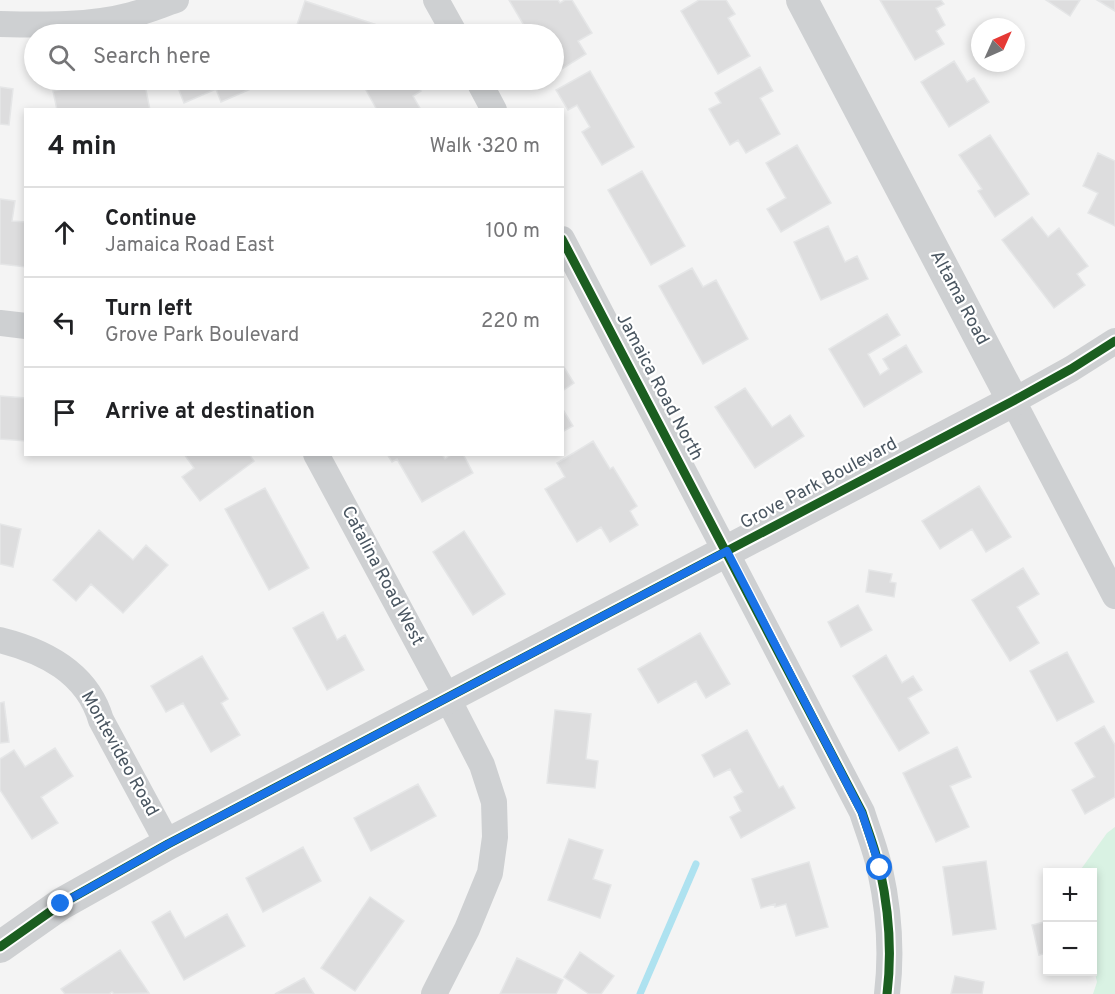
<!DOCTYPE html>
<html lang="en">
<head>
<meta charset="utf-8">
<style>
	body { margin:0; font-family:Overpass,sans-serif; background:#f6f6f6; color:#202124 }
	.controls { position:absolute; right:18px; bottom:18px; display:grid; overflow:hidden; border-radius:0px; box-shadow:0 3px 9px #0003 }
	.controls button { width:54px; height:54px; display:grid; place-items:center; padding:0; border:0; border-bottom:2px solid #e0e0e0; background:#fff; color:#202124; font:30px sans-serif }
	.compass { position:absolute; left:971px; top:18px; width:54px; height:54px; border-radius:50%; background:#fff; box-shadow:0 3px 9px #0003; rotate:45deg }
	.stop { position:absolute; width:18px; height:18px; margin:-14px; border:4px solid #1a73e8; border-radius:50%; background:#fff }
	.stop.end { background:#1a73e8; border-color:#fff; box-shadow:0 2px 6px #0008 }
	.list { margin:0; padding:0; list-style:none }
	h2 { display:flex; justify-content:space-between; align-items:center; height:78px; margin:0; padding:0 24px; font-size:26px }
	h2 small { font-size:20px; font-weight:400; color:#757577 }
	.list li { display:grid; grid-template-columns:39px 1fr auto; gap:18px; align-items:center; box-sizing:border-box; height:90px; padding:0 24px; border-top:2px solid #e0e0e0 }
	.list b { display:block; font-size:22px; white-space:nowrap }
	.list p { margin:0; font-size:20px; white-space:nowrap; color:#757577 }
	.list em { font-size:20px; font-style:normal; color:#757577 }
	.icon { flex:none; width:33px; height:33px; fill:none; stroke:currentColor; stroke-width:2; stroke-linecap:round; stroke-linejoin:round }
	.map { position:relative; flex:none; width:1115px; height:994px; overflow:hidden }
	.search { position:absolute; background:#fff; box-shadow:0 3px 9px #0003; left:24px; top:24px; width:540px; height:66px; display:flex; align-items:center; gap:15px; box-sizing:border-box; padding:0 21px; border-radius:33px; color:#757577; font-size:22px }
	.panel { position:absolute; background:#fff; box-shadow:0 3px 9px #0003; left:24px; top:108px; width:540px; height:348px; border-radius:0px }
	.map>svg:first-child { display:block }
</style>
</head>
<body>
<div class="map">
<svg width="1115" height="994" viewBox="0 0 1115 994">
	<rect width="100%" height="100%" fill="#f4f4f4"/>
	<path fill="#d9f2e3" d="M1115 827V994H1093L1097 982 1092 960V872H1079L1107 833Z"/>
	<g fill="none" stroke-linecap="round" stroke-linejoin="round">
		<path stroke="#aee2f0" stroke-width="7" d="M640 994 696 864"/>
	</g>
	<path fill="#ddddde" stroke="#e5e6e7" stroke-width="1.5" d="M509 0H558L560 3 565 0H572L592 33 578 41 586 54 554 74V34H529Z
		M699 0H726L735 14 728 18 750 56 718 74 681 11Z
		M880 0H941L944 4 936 8 945 25 936 31 944 44 915 60Z
		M1046 0H1080L1070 16Z
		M1097 0H1115V11Z
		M305 1 389 29 387 34H294Z
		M954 61 967 82 974 78 989 102 949 127 921 82Z
		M760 67 773 91 760 98 780 134 746 153 738 140 730 145 709 109 721 103 715 93Z
		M590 71 634 147 602 165 582 132 590 127 577 105 568 110 556 90Z
		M109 80H144L150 110H57L53 91Z
		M175 80H252L255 87 221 102 216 89 184 103Z
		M384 80H413L421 91 413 96 421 110H377L366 90Z
		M0 87 13 89 9 125 0 124Z
		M990 135 1029 194 995 217 978 191 982 189 959 155Z
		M797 145 831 203 781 232 767 209 786 198 766 163Z
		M1098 153 1115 161V226L1088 213 1098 193 1083 186Z
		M642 171 685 246 651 265 608 190Z
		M0 199 15 201 12 221 26 222V267L0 264Z
		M1032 217 1048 237 1059 228 1088 266 1077 274 1085 285 1054 308 1002 240Z
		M828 226 845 262 857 256 868 279 821 300 794 242Z
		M692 268 703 287 716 280 748 339 703 364 659 286Z
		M887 314 900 335 868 354 880 375 889 369 883 359 906 345 922 372 864 407 829 349Z
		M562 364 574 383 562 391Z
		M745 388 772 427 790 415 804 436 755 468 715 407Z
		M0 396 26 398V441L0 439Z
		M562 408 573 426 562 432Z
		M593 441 610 469 613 467 637 506 630 511 638 525 610 542 601 527 577 542 545 489 565 477 557 463Z
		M184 454H249L254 461 200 501 182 477 194 468Z
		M387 454H442L445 459 452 454H463L473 473 422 502 397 459 392 462Z
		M979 486 1011 537 986 552 972 529 940 549 922 521Z
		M265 488 309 568 269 590 225 509Z
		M0 524 21 529 13 567 0 564Z
		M99 530 133 560 146 545 168 565 123 613 91 584 76 601 53 580Z
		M464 531 505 594 473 615 433 552Z
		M1023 568 1039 594 1017 607 1039 643 1010 661 972 600Z
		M869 570 892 574 890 582 896 583 894 597 866 592Z
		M858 605 872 630 841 647 828 622Z
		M323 612 337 640 345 635 364 670 327 690 293 628Z
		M700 633 730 684 706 698 696 681 658 703 638 669Z
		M1067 652 1094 702 1057 721 1030 671Z
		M886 655 902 683 913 676 922 690 908 698 929 733 899 751 853 676Z
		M202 656 228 699 221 703 240 735 211 752 183 703 166 712 151 686Z
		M4 702 9 742 0 743V703Z
		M555 710 591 714 586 759 598 761 595 788 547 783Z
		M1104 726 1115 745V797L1085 814 1072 790 1095 777 1075 743Z
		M747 730 779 788 783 786 795 808 741 838 730 817 741 811 734 797 743 792 730 769 714 777 702 755Z
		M957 747 971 777 950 786 969 827 936 842 903 773Z
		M55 748 73 776 41 797 58 823 32 839 0 790V759L14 750 25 767Z
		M418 784 436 816 371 851 354 818Z
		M569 839 603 850 593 879 611 885 600 918 548 900Z
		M303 847 321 881 263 912 246 878Z
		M986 861 996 929 953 935 943 867Z
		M809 862 828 927 796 936 786 904 775 907V904L761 908 752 879Z
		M370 897 404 921 355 991 321 968Z
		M170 911 185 938 227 914 245 946 184 980 152 922Z
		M1048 921V953L1039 955 1032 925Z
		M120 950 149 993 114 994 112 992 109 994H65L61 989Z
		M580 952 614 976 601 994H589L564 977Z
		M517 958 563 980 556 994H500Z
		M955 976 984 982 982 994H951Z
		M304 978 314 994H275Z"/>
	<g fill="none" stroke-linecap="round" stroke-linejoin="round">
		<path stroke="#ced0d2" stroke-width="26" d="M436 0 455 34
			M0 24C43 25 90 26 131 15 147 11 161 5 176 0
			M478 80 494 110
			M562 239 862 812C868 831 876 851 880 870 889 911 892 953 887 994
			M0 323 26 326
			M1115 341 1071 369 1013 401 1115 596
			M316 454 447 697 482 765 494 802 495 837 490 873 467 929 434 994
			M0 640C44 651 87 672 101 720L168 844"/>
		<path stroke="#ced0d2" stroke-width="32" d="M0 947 61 904 168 844 1013 401 802 0"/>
		<g stroke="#fff" stroke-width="13">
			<path id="cycleway" d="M562 239 862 812C868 831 876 851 880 870 889 911 892 953 887 994
				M0 947 61 904 168 844 1013 401 1071 369 1115 341"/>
		</g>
		<use href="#cycleway" stroke="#1b5e20" stroke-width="9"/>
	</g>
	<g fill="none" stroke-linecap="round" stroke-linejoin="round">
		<path stroke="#1a73e8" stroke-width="8" d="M61 904 168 844 727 551 862 813 880 868"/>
	</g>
	<g text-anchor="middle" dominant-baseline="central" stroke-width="4.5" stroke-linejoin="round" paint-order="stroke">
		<g font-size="18" fill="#4a5661" stroke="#fff">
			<text transform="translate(959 298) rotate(62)">Altama Road</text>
			<text transform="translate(659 387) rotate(62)">Jamaica Road North</text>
			<text transform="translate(819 484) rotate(-28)">Grove Park Boulevard</text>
			<text transform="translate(382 576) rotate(62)">Catalina Road West</text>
			<text transform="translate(119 754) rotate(61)">Montevideo Road</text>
		</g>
	</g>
</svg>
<div class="controls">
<button>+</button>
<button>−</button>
</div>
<svg class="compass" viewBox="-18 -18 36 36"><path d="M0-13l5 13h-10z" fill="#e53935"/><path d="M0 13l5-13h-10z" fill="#757577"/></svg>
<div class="stop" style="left:880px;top:868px"></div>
<div class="stop end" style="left:61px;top:904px"></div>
<div class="search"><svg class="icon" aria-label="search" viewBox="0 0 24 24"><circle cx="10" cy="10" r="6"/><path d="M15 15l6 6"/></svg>Search here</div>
<section class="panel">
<h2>4 min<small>Walk · 320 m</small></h2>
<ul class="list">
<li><svg class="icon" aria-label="ahead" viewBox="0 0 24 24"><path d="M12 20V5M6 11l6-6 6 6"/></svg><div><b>Continue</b><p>Jamaica Road East</p></div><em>100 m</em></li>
<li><svg class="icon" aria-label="left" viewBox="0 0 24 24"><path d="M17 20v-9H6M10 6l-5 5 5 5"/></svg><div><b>Turn left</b><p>Grove Park Boulevard</p></div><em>220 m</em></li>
<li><svg class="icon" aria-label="arrive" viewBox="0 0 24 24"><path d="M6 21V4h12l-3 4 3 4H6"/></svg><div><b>Arrive at destination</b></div></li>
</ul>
</section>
</div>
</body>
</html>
